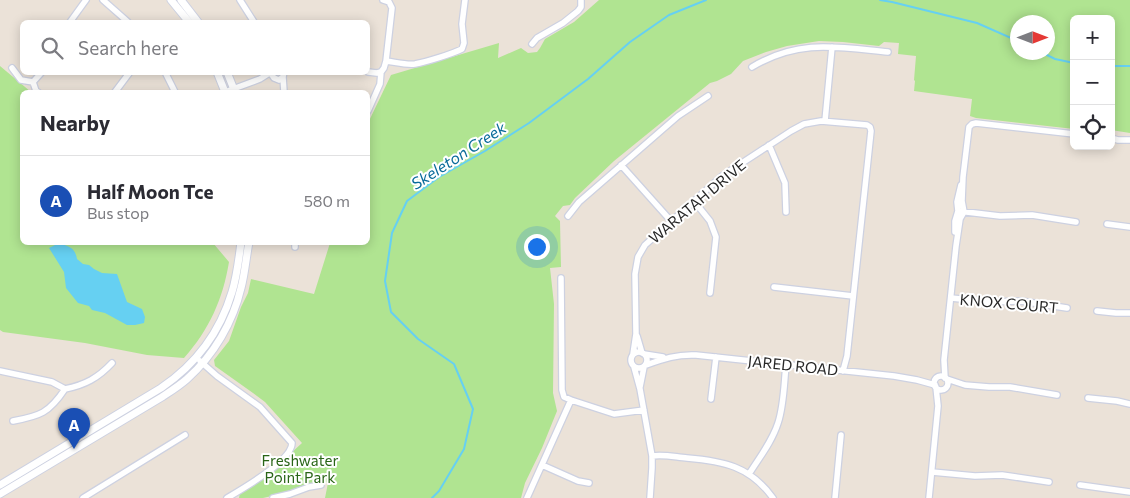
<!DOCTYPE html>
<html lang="en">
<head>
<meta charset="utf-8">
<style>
	body { margin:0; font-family:Commissioner,sans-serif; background:#f2f2f3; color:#2b2b33 }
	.controls { position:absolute; right:15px; top:15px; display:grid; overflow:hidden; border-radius:8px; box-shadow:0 2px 12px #0003 }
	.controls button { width:45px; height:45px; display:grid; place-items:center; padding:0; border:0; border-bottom:1px solid #e1e1e2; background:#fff; color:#2b2b33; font:25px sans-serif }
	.compass { position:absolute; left:1010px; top:15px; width:45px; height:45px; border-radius:50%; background:#fff; box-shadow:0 2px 12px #0003; rotate:90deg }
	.you { position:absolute; left:536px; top:246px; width:18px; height:18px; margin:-12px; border:4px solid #fff; border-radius:50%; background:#1a73e8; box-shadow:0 0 0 8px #1a73e833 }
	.badge { display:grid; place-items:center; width:32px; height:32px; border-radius:50%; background:#0f766e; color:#fff; font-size:16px; font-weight:700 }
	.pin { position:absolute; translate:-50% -41px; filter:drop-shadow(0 1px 2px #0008) }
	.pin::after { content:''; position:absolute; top:26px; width:18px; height:15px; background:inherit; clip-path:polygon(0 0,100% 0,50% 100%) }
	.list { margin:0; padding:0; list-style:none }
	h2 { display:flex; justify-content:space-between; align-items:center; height:65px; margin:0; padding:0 20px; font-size:21px }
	h2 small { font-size:16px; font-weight:400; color:#7c7c81 }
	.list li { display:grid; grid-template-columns:32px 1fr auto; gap:15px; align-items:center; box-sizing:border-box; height:90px; padding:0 20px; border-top:1px solid #e1e1e2 }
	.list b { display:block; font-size:19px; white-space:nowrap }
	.list p { margin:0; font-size:16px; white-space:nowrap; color:#7c7c81 }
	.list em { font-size:16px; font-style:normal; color:#7c7c81 }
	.icon { flex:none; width:28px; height:28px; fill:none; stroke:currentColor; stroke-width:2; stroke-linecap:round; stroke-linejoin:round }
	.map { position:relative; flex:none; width:1130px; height:498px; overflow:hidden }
	.search { position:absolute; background:#fff; box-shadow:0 2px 12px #0003; left:20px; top:20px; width:350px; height:55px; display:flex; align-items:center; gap:12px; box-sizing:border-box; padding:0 18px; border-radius:8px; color:#7c7c81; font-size:19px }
	.panel { position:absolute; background:#fff; box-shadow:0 2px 12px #0003; left:20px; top:90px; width:350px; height:155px; border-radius:8px }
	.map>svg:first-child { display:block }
</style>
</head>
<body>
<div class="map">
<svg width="1130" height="498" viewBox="0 0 1130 498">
	<rect width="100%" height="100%" fill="#ebe2d8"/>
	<path fill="#b0e491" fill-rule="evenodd" d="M599 0H1130V133L1111 130V19H1074V129L976 118 970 116 972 99 914 91 915 81 914 80 916 56 898 54 899 43 884 42 879 46 843 42 819 41 787 46 766 52 743 61 731 74 717 81 710 83 614 161 575 198 570 205 563 206 555 216 560 221 561 267 550 268 554 304 553 393 557 411 542 448 525 483 521 498H325L328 483 322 480 317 483 308 485 285 493 263 498H239L240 493 266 476 302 443 265 402 253 393 215 366 214 360 229 341 241 307 248 293 251 279 314 294 330 243 368 242V123L391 75 499 43 498 58 521 48 528 53 537 52 540 48 545 39 574 22ZM1018 22H1048V52H1018Z
		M0 66 31 92H22V242L213 243 229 262C223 299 209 330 184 358L147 355 85 343 3 332 0 330Z"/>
	<path fill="#66d0f2" d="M59 243C69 247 75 247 77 259L83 264 89 265 94 269 102 273 117 274 127 302 142 309 145 317 144 323 135 325H127L105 313 92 310 89 306 78 303 66 288 64 272 49 248Z"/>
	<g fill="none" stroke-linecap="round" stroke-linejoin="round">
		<path stroke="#66d0f2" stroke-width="2" d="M880 0 892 2 977 23 1018 41
			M1041 52 1055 59 1074 63
			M1111 66H1130
			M432 498 439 491 464 449 473 409 454 364 418 339 391 312 385 281 392 233 407 201 439 177 485 151 529 123 588 79 630 42 669 15 706 0"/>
		<g stroke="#cdd1e1" stroke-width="8">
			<path id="minor" d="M103 0 128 22
				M240 0 254 22
				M70 22 86 0
				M532 44 537 38 563 23 578 11 581 7V0
				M386 61C395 62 405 65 415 64 426 62 452 54 462 49L464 43 462 24 465 0
				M752 67C799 39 836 47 888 52
				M12 68 21 80 33 82 36 91 38 92
				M165 72 175 92
				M272 72V75L274 78 279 80 283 77 284 72
				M368 72 377 73 381 72
				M283 77 284 92
				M33 82 42 72
				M115 92 130 72
				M225 92 260 79 271 72
				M368 111 380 84 381 72 384 68 386 61 392 8 389 2 383 0
				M825 121 832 47
				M1111 138 1118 140H1130
				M769 145 785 183 786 212
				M621 165 671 221
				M694 201 710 221 716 237 710 293
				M958 211 1000 216 1032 215 1076 222
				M568 216 579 202 678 116 708 96
				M1107 224 1130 227
				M955 232V221L958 211 957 202 961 185
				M295 247V242
				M561 278 562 390 564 397 571 400
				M774 287 853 296
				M951 298 991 302 1021 301 1067 308
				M1097 311 1116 313H1130
				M637 336 642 353
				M631 360a8 8 0 1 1 16 0a8 8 0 1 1-16 0Z
				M633 354 636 334 635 274 638 257 645 245 722 176 791 131 804 124 821 121 867 125 870 127 871 131 847 356 843 371
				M644 354 663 357
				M200 361 217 376 260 407 292 443C292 461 242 489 227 498
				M646 365C663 359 677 354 696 355L894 376 917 380 935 385
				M634 367 640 389 652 456V468L650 498
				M0 371 52 382 65 389C49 413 40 416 13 421
				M934 383a7 7 0 1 1 14 0a7 7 0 1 1-14 0Z
				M945 378 944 360 956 246 960 219 964 212 962 201 963 177 969 127 972 124 976 123 1074 134
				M947 379 965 385 989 387H1010L1057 395
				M640 387 644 367
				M65 389C85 385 98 378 112 363
				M1088 398 1117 401 1130 404
				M711 399 716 357
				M652 456C663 454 675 457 687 458 723 461 750 466 773 498
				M542 465 578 481 589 483
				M932 472 975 476 1002 475 1049 482
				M749 474C759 458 772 442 778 423 784 405 784 384 786 365
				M1080 485 1130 492
				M83 498 185 435
				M273 498 290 494 309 487 321 485
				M527 498 571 400 614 414 644 410
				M835 498 841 435
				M929 498 938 406 936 387"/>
		</g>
		<g stroke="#cdd1e1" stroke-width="9">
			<path id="tertiary" d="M171 0 189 22
				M181 0 198 22
				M217 72 225 92
				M227 72 235 92
				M0 485 161 388C195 365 220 332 232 292 237 276 239 259 241 242
				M0 494 162 397C171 391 179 386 187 379 214 355 233 322 241 288 245 273 246 258 249 242"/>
		</g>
		<use href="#minor" stroke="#fff" stroke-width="5.5"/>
		<use href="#tertiary" stroke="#fff" stroke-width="7"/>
	</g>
	<g text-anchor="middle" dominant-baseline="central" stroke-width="4" stroke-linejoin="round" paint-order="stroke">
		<g font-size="15" fill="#272727" stroke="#fff">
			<text transform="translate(697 201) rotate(-40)">WARATAH DRIVE</text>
			<text transform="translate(1009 303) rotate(5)">KNOX COURT</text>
			<text transform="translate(793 365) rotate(6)">JARED ROAD</text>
		</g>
		<g font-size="15" fill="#296517" stroke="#fff">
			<text x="300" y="460">Freshwater<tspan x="300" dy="17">Point Park</tspan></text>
		</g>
		<g font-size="16" font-style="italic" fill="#096b9a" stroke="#fff">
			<text transform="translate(458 155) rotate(-33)">Skeleton Creek</text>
		</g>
	</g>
</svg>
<div class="controls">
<button>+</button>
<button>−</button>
<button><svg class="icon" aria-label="locate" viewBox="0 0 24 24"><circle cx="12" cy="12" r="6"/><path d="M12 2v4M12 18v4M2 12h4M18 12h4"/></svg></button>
</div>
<svg class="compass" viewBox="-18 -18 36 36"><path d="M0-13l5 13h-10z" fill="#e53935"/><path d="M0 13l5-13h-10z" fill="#7c7c81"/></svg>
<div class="you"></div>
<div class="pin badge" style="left:74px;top:449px;background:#1a4fb4">A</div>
<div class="search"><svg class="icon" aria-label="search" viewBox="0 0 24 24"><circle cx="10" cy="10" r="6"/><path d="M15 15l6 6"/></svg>Search here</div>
<section class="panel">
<h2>Nearby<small></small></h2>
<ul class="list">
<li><span class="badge" style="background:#1a4fb4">A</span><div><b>Half Moon Tce</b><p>Bus stop</p></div><em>580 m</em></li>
</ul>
</section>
</div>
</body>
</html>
